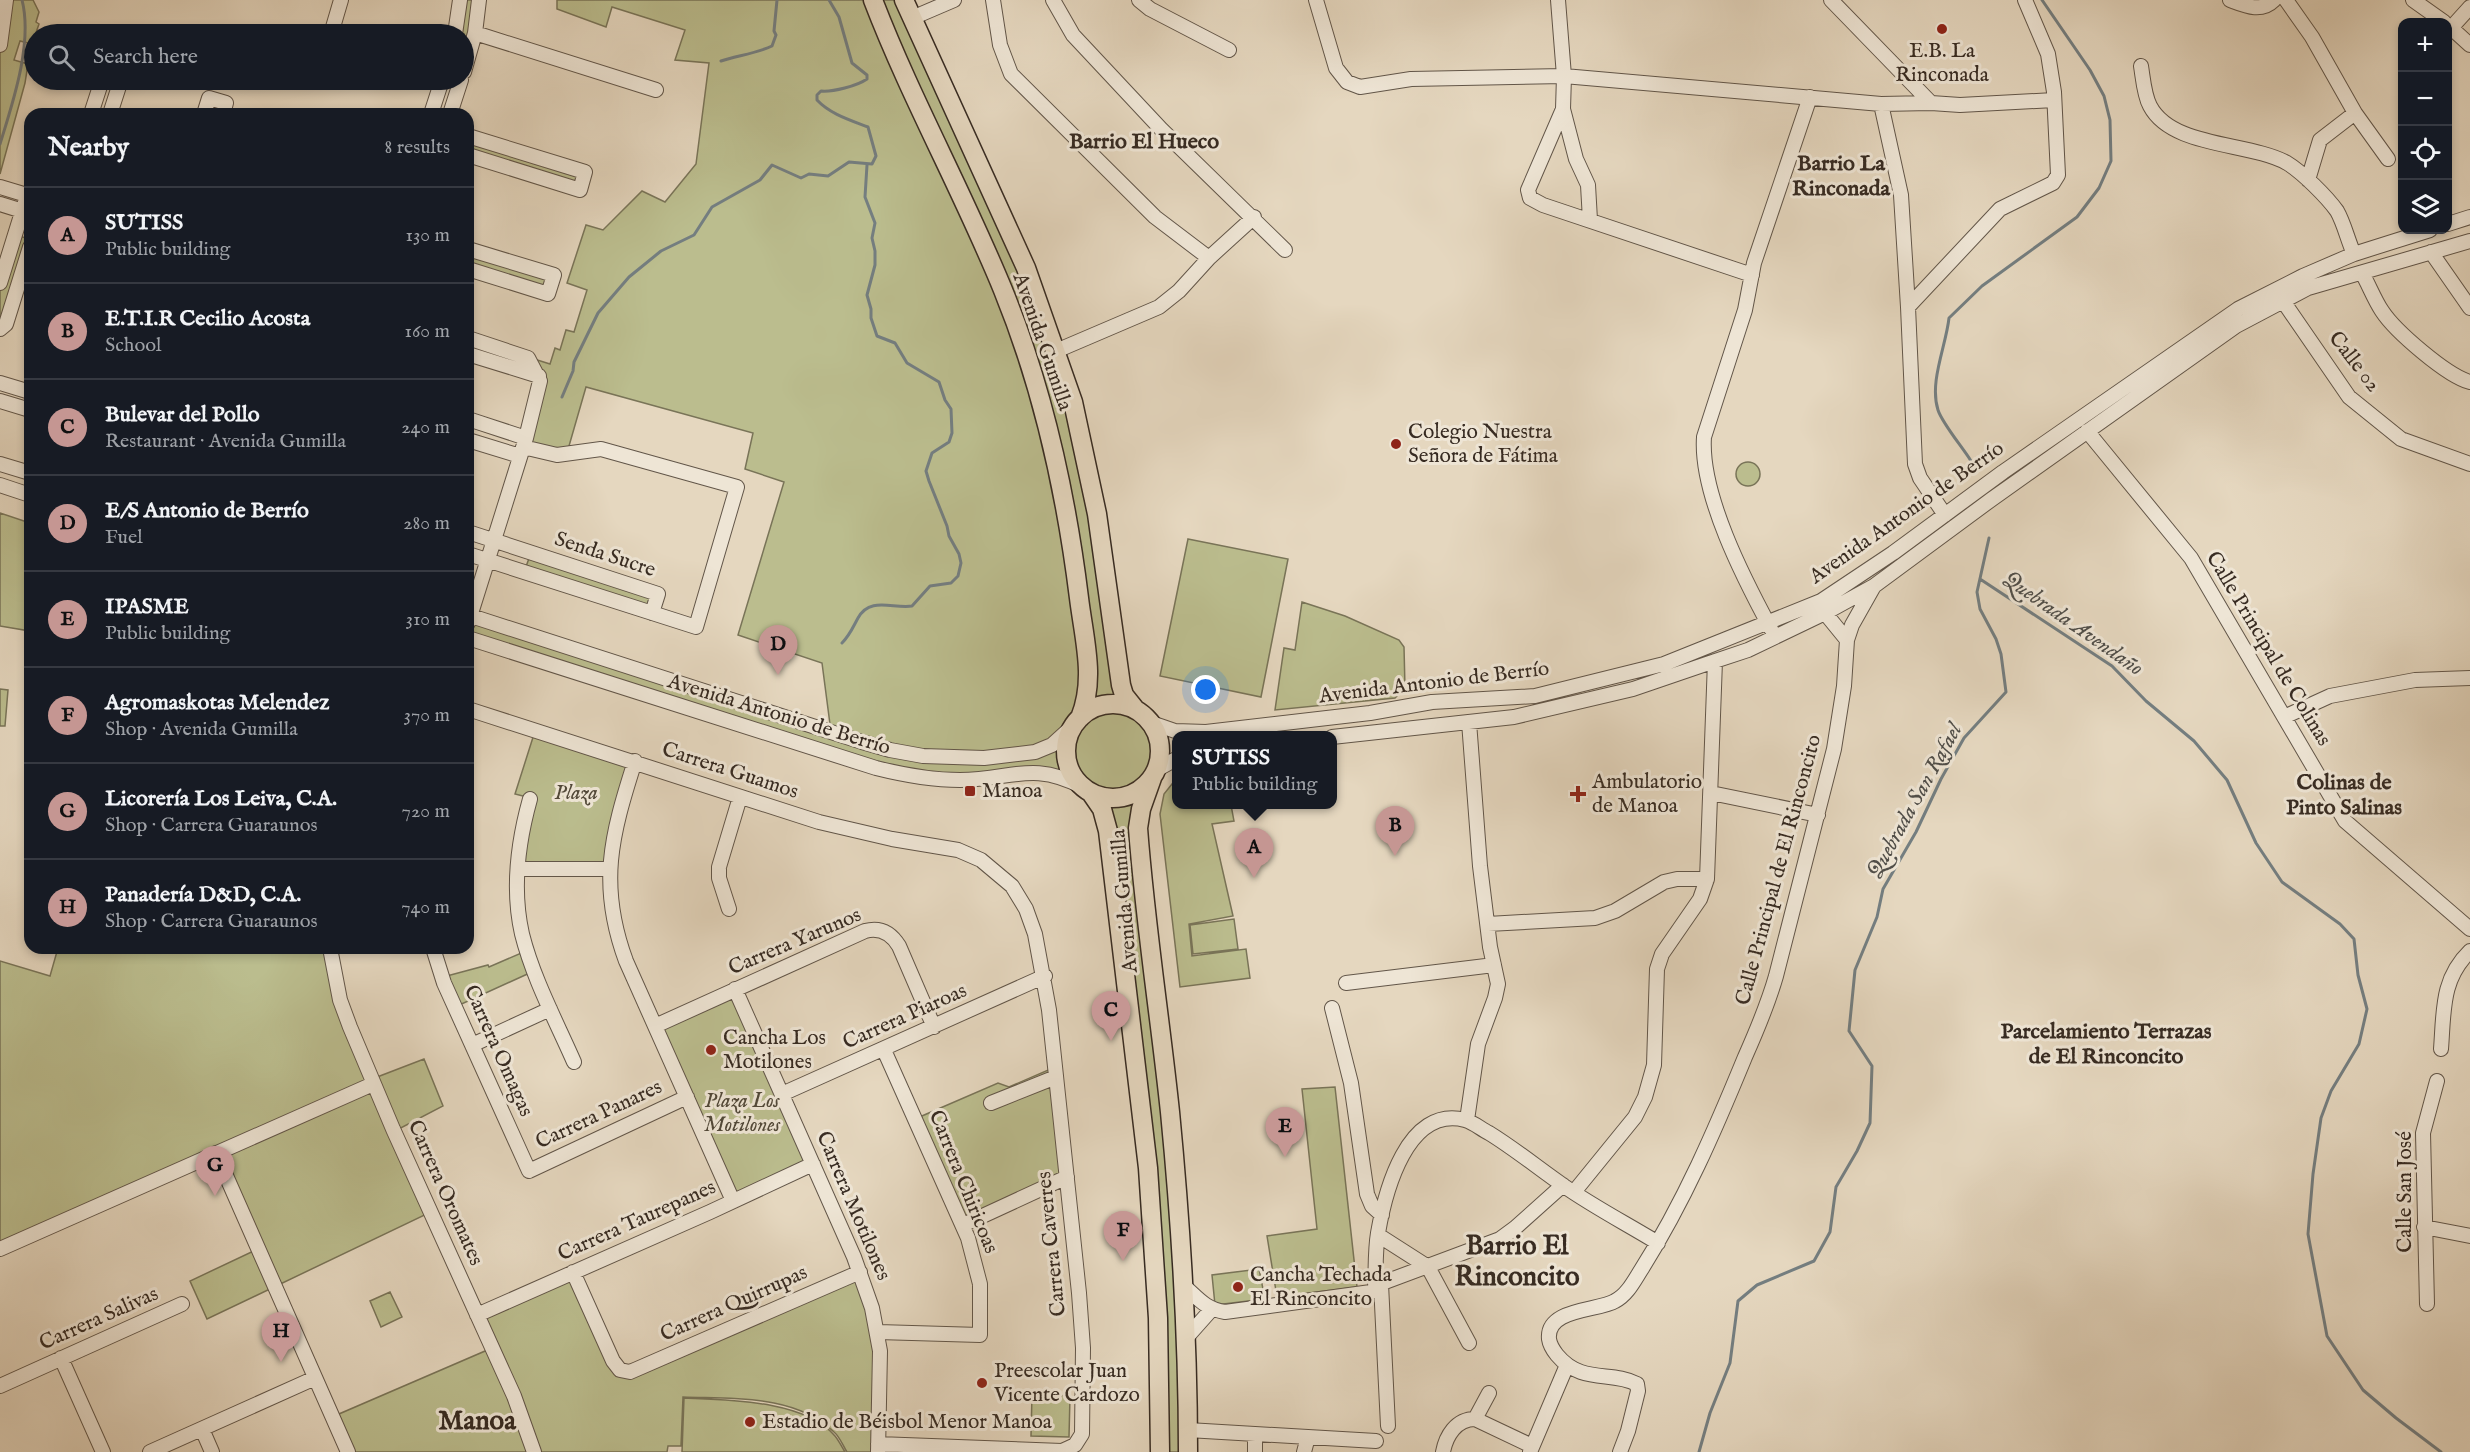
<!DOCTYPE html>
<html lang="en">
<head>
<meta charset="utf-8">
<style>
	body { margin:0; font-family:"IM FELL English",serif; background:#242831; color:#f1f3f6 }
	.controls { position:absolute; right:18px; top:18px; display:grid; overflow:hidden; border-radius:12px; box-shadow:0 3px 9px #0003 }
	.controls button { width:54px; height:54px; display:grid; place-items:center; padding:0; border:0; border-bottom:2px solid #363941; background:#171b24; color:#f1f3f6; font:30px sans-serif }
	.you { position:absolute; left:1206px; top:690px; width:21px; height:21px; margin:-15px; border:4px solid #fff; border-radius:50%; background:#1a73e8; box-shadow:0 0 0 9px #1a73e833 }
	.badge { display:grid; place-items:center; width:39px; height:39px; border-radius:50%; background:#c59692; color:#111; font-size:20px; font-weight:700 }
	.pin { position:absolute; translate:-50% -50px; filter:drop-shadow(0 2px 3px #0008) }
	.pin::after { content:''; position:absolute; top:32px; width:21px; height:18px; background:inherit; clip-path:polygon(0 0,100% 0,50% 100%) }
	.popup { position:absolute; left:1172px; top:731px; width:165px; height:78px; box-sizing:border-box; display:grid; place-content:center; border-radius:12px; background:#171b24; filter:drop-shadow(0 2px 4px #0005); font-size:20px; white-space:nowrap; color:#9ea1a6 }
	.popup b { font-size:22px; color:#f1f3f6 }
	.popup::after { content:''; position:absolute; left:50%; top:100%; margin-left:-12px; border:12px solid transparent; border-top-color:#171b24 }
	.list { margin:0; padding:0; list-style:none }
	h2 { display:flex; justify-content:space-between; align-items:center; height:78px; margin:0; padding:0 24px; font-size:26px }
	h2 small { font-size:20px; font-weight:400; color:#9ea1a6 }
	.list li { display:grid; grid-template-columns:39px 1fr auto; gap:18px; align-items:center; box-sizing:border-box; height:96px; padding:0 24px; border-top:2px solid #363941 }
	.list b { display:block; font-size:22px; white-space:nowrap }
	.list p { margin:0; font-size:20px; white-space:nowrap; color:#9ea1a6 }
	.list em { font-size:20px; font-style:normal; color:#9ea1a6 }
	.icon { flex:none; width:33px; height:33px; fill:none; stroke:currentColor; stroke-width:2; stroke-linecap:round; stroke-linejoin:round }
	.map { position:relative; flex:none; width:2470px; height:1452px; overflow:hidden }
	.search { position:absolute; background:#171b24; box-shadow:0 3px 9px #0003; left:24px; top:24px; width:450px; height:66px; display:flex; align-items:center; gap:15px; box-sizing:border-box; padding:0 21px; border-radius:33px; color:#9ea1a6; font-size:22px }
	.panel { position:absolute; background:#171b24; box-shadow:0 3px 9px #0003; left:24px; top:108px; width:450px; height:846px; border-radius:18px }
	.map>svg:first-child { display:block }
</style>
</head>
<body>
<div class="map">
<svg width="2470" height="1452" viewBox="0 0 2470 1452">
	<rect width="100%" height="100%" fill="#e5d7bf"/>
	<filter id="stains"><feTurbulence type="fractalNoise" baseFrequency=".00333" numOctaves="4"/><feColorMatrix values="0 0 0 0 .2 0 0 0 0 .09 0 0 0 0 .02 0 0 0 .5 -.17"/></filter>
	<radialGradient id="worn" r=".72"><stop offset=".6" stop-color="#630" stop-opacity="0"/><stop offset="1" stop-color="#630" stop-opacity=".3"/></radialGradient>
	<path fill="#bbbd8e" stroke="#797458" stroke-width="1.5" d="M0 0H33L39 12 36 22 39 24 32 44 20 41 14 60 28 64 25 83 0 174Z
		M460 0H479L464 72V34H455Z
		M557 0H904L1073 402 1110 603 1136 710 1149 722 1158 737 1159 762 1140 790 1115 798 1098 796 1068 780 915 776 468 638V615L831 732 822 663 738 635 784 482 745 469 753 433 586 387 567 453 523 447 545 380 468 355V338L550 364 555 348 560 350 566 330 574 332 587 290 567 283 586 225 603 230 642 191 665 202 696 164 709 63 675 60 685 30 612 7 606 27 557 9Z
		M468 136 585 172 580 190 468 155Z
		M15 235 30 239V247L0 329V283Z
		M468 249 554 275 548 294 468 269Z
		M1736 474a12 12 0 1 1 24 0a12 12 0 1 1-24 0Z
		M0 513 30 523V631L0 626Z
		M1188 539 1288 559 1261 697 1160 676Z
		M531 553 658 594 652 613 524 572Z
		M1302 602 1345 616 1399 640 1404 647 1405 688 1395 698 1275 710 1284 648 1295 650Z
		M0 689 8 690 5 726H0Z
		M535 731 633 762 608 868H519L531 798 515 794Z
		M1176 779V804L1231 805 1234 821 1212 824 1233 916 1189 924 1192 956 1246 949 1250 978 1180 987 1160 814 1164 794Z
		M1142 790 1167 1118 1184 1452H1160L1159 1318 1102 798 1123 799Z
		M1234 919 1238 949 1193 954 1190 925Z
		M58 948H330L333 969 431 1212 207 1319 190 1281 258 1249 216 1153 0 1249V961L50 976Z
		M526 951 534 971 455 1007 443 977 488 965 489 967Z
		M735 989 813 1164 733 1201 655 1026Z
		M424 1059 443 1106 395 1131 372 1079Z
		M1055 1067 1067 1177 963 1225 915 1119 998 1083 1009 1087Z
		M1335 1087 1357 1287 1277 1297 1267 1236 1317 1229 1302 1089Z
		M1259 1269 1265 1299 1215 1305 1212 1275Z
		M573 1272 620 1370 860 1272 872 1308 878 1452H847C843 1446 840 1437 834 1432 795 1394 733 1399 683 1397L681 1446H668L667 1452H348L332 1417 492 1348 477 1315Z
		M390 1292 402 1317 381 1327 370 1301Z
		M1032 1394 1070 1396 1069 1437 1031 1436Z
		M684 1398C728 1400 805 1400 835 1436 839 1441 842 1447 845 1452H682Z"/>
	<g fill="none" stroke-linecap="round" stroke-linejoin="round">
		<path stroke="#747e80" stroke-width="3" d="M721 61C736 56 758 53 772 46L776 35 774 31 777 0
			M0 144C13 102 33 43 22 0
			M562 397 573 371 574 362 598 313 629 277 661 251 694 235 712 207 760 180 772 165 801 178 809 174 828 176 849 162 872 164 876 156 868 127C850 120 830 114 817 100V95L821 91C833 92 857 86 867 79V75L852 63 839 17 829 0
			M1971 461C1963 448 1942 423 1938 410 1929 382 1946 346 1949 318L1982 286 2077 217 2099 188 2111 161 2110 120 2104 96 2090 70 2042 0
			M1980 579 2112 666 2146 701 2194 741 2227 780 2256 843 2282 882 2340 924 2354 939 2358 975 2367 1009 2359 1044 2331 1091 2321 1118 2313 1174 2308 1234 2327 1336 2363 1390 2396 1418 2441 1452
			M842 643C850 635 853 627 858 618 870 596 893 609 912 606L930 586 951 583 958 576 961 563 959 554 949 536 947 526 929 481 926 471 932 453 949 442 952 433 951 409 945 400 939 382 907 363 895 343 877 336 871 318V309L867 295 875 265V251L872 238 875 223 865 197 867 165
			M1699 1452 1710 1413 1730 1363 1738 1301 1757 1285 1814 1261 1830 1232 1836 1187 1857 1151 1870 1123 1872 1066 1849 1031 1855 970 1877 917 1883 889 1916 832 1941 779 1964 738 2006 692 2001 654 1996 639 1980 609 1977 592 1989 538"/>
		<g stroke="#625649" stroke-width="16">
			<path id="minor" d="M993 0 1000 45 1011 74 1155 217 1209 258
				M1053 0 1073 35 1161 129 1285 250
				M1139 0 1150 9 1229 50
				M1316 0 1336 68 1347 82 1360 87 1411 79 1564 76 1881 104 1931 103 1960 105 2054 100
				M1558 0 1564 76 1563 109 1528 190 1530 198 1543 205 1752 275
				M1831 0 1931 103
				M2230 0C2246 6 2261 13 2274 0
				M2286 0 2312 37 2355 113 2388 159
				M2413 0 2444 22
				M912 18 954 0
				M2448 25 2470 45
				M2451 28 2470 7
				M475 33 656 90
				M331 34 341 0
				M455 34 460 0
				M0 45 6 0
				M2141 66C2143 78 2144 95 2150 106 2172 148 2249 142 2287 163 2302 172 2327 197 2337 211 2344 223 2348 241 2354 254
				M464 72 475 33 479 0
				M1881 104 1901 195 1908 307
				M1563 109 1576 159 1588 185 1590 220
				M91 114 102 80
				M110 114 121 80
				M204 114 209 98 226 103 223 114
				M431 114 442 80
				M450 114 461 80
				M468 136 585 172 580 190 468 155
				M2308 180 2320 140 2355 113
				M0 187 30 196
				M0 204 29 213
				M2448 224 2470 217
				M468 249 554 275 548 294 468 269
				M2431 252 2470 308
				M2362 273C2369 285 2374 299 2382 311 2395 331 2447 376 2470 382
				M0 283 27 196
				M2283 301 2349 397 2401 439 2470 464
				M0 329 6 324 30 247
				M468 338 528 358 540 381 526 438 468 623
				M1056 351 1159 307 1179 291 1209 258 1254 217
				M468 354 539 376
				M0 383 30 392
				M0 401 30 410
				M468 419 526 438
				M2087 431 2191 558 2345 821 2470 929
				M468 440 520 456
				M0 464 30 473
				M0 485 30 495
				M1945 515 1920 478 1915 464 1908 307 2000 209 2053 183 2058 175 2054 92 2048 54 2025 0
				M468 532 658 594 652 613
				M468 554 696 627 737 487 601 449 557 455 523 447
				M1825 613 1847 640
				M468 615 862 742 890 750 923 756 984 758 1035 752 1052 745 1074 725
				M1771 629C1744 579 1700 494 1704 437L1745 310 1754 263 1810 97
				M468 638 876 768C904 775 932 780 960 780 1012 780 1031 760 1083 787
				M468 709 819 822 892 839 958 850 981 860 1012 886 1026 909 1035 934 1049 1010 1079 1293 1083 1348 1082 1434 1075 1445 1062 1451 878 1444
				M2284 717 2330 696 2415 680 2470 678
				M1149 722 1175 731 1206 732 1370 713 1432 702 1535 696 1664 664 1821 601 1893 553 2003 472 2238 309 2303 276 2354 254 2430 230
				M1332 737 1514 717 1633 689 1715 661 1748 650 1825 613 1874 586 1992 499 2236 326 2308 288 2470 241
				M635 761C611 836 598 885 626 961L733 1201
				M1156 770 1176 759
				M1711 793 1818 815
				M530 799C518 842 512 890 522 934 533 978 556 1021 574 1062
				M518 869H609
				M729 909 719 878V867L740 797
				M1488 924 1595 918 1615 911 1664 882 1677 879H1707
				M330 948 340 1000 350 1027 393 1129 514 1396 534 1452
				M433 948 444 983 529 1171 687 1097
				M1346 983 1494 965
				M735 989 854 1257 872 1308 880 1351 878 1452
				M1332 1008 1351 1083 1367 1194 1372 1206 1382 1215
				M655 1026 865 931C880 927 891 933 899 946L934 1027
				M472 1045 550 1009
				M2441 1049C2444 1011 2441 979 2470 951
				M782 1094 1045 976
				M991 1103 1056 1077
				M1467 1120 1478 1044 1495 998 1498 984 1490 947 1480 866 1469 722
				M216 1153 348 1452
				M1574 1192 1635 1117 1645 1097 1654 1065 1657 969 1662 954 1700 899 1707 879 1715 661
				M963 1225 1067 1177
				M2424 1227 2470 1236
				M1378 1235 1428 1267 1469 1343
				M0 1249 373 1084
				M573 1272 613 1361 620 1370 630 1372 860 1272
				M1381 1284 1388 1426
				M1183 1285C1198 1298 1205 1309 1225 1312L1371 1292 1385 1282 1500 1239 1515 1228 1563 1185
				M1375 1288C1376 1270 1375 1251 1378 1233 1385 1192 1407 1105 1465 1120 1473 1122 1481 1129 1489 1133 1515 1149 1538 1168 1564 1186 1594 1207 1627 1224 1658 1243
				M2427 1304 2423 1133 2437 1081
				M477 1315 710 1212 813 1164
				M878 1332 980 1335V1284L968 1238 884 1050
				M1187 1337 1211 1310
				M61 1358 103 1452
				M0 1386 182 1304
				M1475 1419 1532 1446
				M1475 1419 1489 1393
				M202 1429 212 1452
				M1188 1430 1376 1441
				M150 1452 315 1378
				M1255 1452V1434
				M1304 1452 1308 1437
				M1443 1452C1446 1436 1456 1419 1475 1419
				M1530 1452 1567 1365
				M1620 1452 1628 1431 1638 1391 1637 1384C1611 1370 1582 1385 1557 1355 1553 1350 1550 1346 1549 1339 1546 1308 1599 1311 1615 1301 1627 1295 1634 1281 1641 1270 1684 1202 1715 1130 1745 1057 1757 1030 1768 1004 1776 976L1834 749 1844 686 1847 640 1852 625 1874 586"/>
		</g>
		<g stroke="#372b22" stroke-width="21">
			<path id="major" d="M873 0C911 99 963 192 1003 290 1043 388 1066 493 1079 598 1084 639 1096 679 1080 718
				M904 0 1026 268 1073 402 1097 514 1121 685 1124 695 1136 710
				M1066 751a47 47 0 1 1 94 0a47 47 0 1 1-94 0Z
				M1152 778 1141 809 1138 828C1145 923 1160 1017 1170 1112 1181 1225 1188 1338 1188 1452
				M1091 793 1102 809 1108 831 1148 1168 1158 1318 1160 1452"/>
		</g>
		<use href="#minor" stroke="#eee5d5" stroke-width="14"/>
		<use href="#major" stroke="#e5d7bf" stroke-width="18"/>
	</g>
	<g fill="#8f2418" stroke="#eee5d5" stroke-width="2">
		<circle cx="1942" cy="29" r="6"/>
		<circle cx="1396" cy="444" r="6"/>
		<rect x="964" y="785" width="12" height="12" rx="3"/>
		<path d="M1575 785h6v6h6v6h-6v6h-6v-6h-6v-6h6z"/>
		<circle cx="711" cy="1050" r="6"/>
		<circle cx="1238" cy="1287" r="6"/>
		<circle cx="982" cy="1383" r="6"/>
		<circle cx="750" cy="1422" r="6"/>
	</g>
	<g text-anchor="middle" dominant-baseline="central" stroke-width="6" stroke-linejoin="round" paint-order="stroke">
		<g font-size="21" fill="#372b22" stroke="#eee5d5" text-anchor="start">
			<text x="1942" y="51" text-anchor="middle">E.B. La<tspan x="1942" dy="24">Rinconada</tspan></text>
			<text x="1408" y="432">Colegio Nuestra<tspan x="1408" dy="24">Señora de Fátima</tspan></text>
			<text x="1592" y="782">Ambulatorio<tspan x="1592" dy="24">de Manoa</tspan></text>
			<text x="982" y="791">Manoa</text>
			<text x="723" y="1038">Cancha Los<tspan x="723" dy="24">Motilones</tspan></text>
			<text x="1250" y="1275">Cancha Techada<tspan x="1250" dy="24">El Rinconcito</tspan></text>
			<text x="994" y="1371">Preescolar Juan<tspan x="994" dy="24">Vicente Cardozo</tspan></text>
			<text x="762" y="1422">Estadio de Béisbol Menor Manoa</text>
		</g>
		<g font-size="21" fill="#372b22" stroke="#eee5d5">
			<text transform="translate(1042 342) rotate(71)">Avenida Gumilla</text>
			<text transform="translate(2354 362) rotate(52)">Calle 02</text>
			<text transform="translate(1907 513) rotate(-35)">Avenida Antonio de Berrío</text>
			<text transform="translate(605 555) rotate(18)">Senda Sucre</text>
			<text transform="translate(2268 649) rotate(59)">Calle Principal de Colinas</text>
			<text transform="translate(1434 683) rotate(-7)">Avenida Antonio de Berrío</text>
			<text transform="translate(779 715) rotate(17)">Avenida Antonio de Berrío</text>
			<text transform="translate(730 771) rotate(18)">Carrera Guamos</text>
			<text transform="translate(1779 870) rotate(-75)">Calle Principal de El Rinconcito</text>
			<text transform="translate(1125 901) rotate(-95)">Avenida Gumilla</text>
			<text transform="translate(795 942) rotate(-23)">Carrera Yarunos</text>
			<text transform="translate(905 1017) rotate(-24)">Carrera Piaroas</text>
			<text transform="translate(498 1051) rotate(66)">Carrera Omagas</text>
			<text transform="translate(599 1115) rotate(-25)">Carrera Panares</text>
			<text transform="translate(963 1182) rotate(68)">Carrera Chiricoas</text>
			<text transform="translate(2405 1192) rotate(-90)">Calle San José</text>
			<text transform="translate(445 1193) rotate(66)">Carrera Oromates</text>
			<text transform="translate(853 1206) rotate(67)">Carrera Motilones</text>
			<text transform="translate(637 1221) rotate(-24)">Carrera Taurepanes</text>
			<text transform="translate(1052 1244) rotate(-96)">Carrera Caverres</text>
			<text transform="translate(734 1304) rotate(-24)">Carrera Quirrupas</text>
			<text transform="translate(99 1319) rotate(-24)">Carrera Salivas</text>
		</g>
		<g font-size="21" font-style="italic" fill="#514838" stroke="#eee5d5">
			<text x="576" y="793">Plaza</text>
			<text x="742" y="1101">Plaza Los<tspan x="742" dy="24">Motilones</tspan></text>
		</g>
		<g font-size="22" font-weight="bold" fill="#372b22" stroke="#eee5d5">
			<text x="1144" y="142">Barrio El Hueco</text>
			<text x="1841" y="164">Barrio La<tspan x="1841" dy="25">Rinconada</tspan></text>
			<text x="2344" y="783">Colinas de<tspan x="2344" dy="25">Pinto Salinas</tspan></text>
			<text x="2106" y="1032">Parcelamiento Terrazas<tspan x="2106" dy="25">de El Rinconcito</tspan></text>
		</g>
		<g font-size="22" font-style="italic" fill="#504e49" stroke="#eee5d5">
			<text transform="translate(2073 624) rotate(35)">Quebrada Avendaño</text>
			<text transform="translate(1915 801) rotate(-61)">Quebrada San Rafael</text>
		</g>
		<g font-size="27" font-weight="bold" fill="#372b22" stroke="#eee5d5">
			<text x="1517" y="1247">Barrio El<tspan x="1517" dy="31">Rinconcito</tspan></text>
			<text x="477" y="1422">Manoa</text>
		</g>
	</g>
	<rect width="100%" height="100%" filter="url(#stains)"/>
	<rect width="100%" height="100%" fill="url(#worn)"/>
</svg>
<div class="controls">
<button>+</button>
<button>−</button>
<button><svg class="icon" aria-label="locate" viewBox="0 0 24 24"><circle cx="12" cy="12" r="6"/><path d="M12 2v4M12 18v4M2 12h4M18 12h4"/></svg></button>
<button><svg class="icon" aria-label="layers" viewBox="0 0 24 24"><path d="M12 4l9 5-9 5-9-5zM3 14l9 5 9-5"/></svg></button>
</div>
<div class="you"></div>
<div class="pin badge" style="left:1254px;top:878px">A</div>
<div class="popup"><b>SUTISS</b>Public building</div>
<div class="pin badge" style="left:1395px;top:856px">B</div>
<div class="pin badge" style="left:1111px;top:1041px">C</div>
<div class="pin badge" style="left:778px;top:675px">D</div>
<div class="pin badge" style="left:1285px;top:1157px">E</div>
<div class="pin badge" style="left:1123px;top:1261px">F</div>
<div class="pin badge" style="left:215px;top:1196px">G</div>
<div class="pin badge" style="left:281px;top:1362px">H</div>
<div class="search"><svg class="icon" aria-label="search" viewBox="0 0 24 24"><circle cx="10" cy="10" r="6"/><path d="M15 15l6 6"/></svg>Search here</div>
<section class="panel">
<h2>Nearby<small>8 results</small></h2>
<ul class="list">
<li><span class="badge">A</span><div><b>SUTISS</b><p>Public building</p></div><em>130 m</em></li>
<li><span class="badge">B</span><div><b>E.T.I.R Cecilio Acosta</b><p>School</p></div><em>160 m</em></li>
<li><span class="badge">C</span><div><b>Bulevar del Pollo</b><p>Restaurant · Avenida Gumilla</p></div><em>240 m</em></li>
<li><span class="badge">D</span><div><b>E/S Antonio de Berrío</b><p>Fuel</p></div><em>280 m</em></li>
<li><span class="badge">E</span><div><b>IPASME</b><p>Public building</p></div><em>310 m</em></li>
<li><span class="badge">F</span><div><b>Agromaskotas Melendez</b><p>Shop · Avenida Gumilla</p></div><em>370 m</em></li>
<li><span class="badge">G</span><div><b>Licorería Los Leiva, C.A.</b><p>Shop · Carrera Guaraunos</p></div><em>720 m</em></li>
<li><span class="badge">H</span><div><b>Panadería D&amp;D, C.A.</b><p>Shop · Carrera Guaraunos</p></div><em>740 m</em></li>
</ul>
</section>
</div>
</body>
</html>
